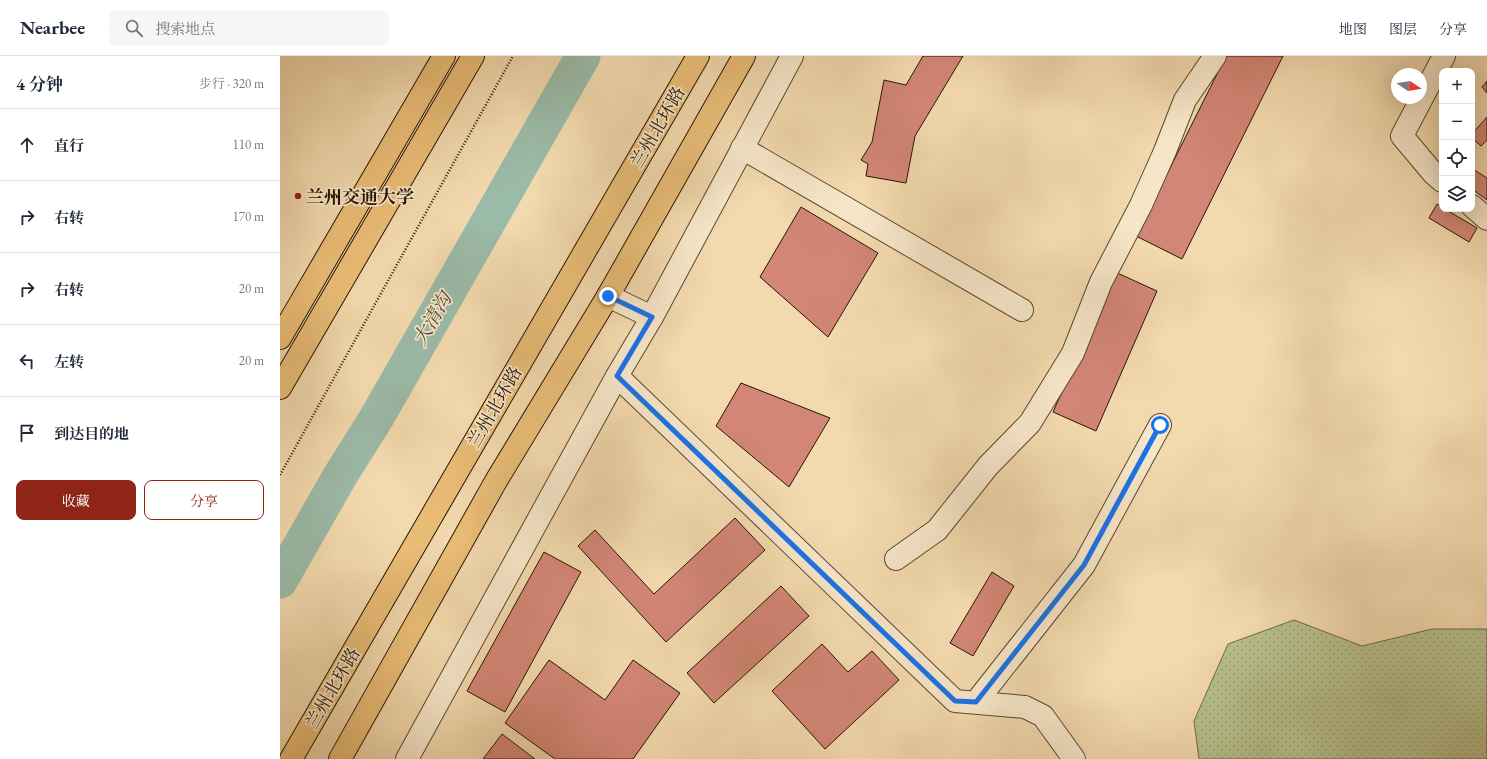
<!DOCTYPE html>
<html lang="zh">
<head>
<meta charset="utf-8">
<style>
	body { margin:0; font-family:"EB Garamond","Noto Serif SC",serif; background:#f6f6f7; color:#1f2937 }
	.controls { position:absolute; right:12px; top:12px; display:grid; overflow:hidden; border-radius:8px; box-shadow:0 4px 16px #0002 }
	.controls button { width:36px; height:36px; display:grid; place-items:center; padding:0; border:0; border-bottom:1px solid #e0e1e3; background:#fff; color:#1f2937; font:20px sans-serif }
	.compass { position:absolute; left:1111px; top:12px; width:36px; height:36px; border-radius:50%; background:#fff; box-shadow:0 4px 16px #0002; rotate:102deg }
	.stop { position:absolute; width:12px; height:12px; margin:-9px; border:3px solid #1a73e8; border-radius:50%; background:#fff }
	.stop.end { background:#1a73e8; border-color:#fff; box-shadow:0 1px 4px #0008 }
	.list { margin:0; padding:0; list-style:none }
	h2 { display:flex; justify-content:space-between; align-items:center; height:52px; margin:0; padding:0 16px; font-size:17px }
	h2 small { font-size:13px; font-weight:400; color:#747a83 }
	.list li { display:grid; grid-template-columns:26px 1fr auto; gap:12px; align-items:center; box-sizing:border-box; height:72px; padding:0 16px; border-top:1px solid #e0e1e3 }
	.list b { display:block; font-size:15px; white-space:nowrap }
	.list em { font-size:13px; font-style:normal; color:#747a83 }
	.actions { display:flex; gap:8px; padding:12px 16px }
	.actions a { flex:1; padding:9px 0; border:1px solid #8f2418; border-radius:8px; text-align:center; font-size:14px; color:#8f2418 }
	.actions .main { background:#8f2418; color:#fff }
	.icon { flex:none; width:22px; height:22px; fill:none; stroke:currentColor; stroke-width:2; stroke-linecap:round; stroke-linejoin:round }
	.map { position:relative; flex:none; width:1207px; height:703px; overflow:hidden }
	header { display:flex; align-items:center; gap:24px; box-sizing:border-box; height:56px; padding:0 20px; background:#fff; border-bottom:1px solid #e0e1e3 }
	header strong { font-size:19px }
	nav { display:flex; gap:22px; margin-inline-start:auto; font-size:14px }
	.search { width:280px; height:36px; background:#f6f6f7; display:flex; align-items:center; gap:10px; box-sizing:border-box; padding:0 14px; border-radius:8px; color:#747a83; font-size:15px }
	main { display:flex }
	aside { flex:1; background:#fff }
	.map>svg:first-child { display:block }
</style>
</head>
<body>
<header>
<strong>Nearbee</strong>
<div class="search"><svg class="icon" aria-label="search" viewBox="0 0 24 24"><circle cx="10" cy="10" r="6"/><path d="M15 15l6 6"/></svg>搜索地点</div>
<nav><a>地图</a><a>图层</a><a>分享</a></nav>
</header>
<main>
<aside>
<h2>4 分钟<small>步行 · 320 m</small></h2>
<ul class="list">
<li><svg class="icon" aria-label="ahead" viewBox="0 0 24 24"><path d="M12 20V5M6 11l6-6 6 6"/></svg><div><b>直行</b></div><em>110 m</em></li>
<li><svg class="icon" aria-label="right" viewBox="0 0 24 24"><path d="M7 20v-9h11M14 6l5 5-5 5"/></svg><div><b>右转</b></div><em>170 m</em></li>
<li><svg class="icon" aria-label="right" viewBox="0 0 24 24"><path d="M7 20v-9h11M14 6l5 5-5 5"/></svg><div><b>右转</b></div><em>20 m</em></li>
<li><svg class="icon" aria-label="left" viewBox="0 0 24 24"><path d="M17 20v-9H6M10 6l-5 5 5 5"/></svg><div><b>左转</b></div><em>20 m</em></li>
<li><svg class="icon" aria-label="arrive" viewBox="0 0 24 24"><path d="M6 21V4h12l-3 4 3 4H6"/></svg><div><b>到达目的地</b></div></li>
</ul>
<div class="actions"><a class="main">收藏</a><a>分享</a></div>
</aside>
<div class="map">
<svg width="1207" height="703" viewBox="0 0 1207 703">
	<defs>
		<pattern id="grass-dots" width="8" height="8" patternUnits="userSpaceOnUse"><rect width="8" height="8" fill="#b7c08d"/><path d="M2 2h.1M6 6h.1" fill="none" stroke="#9da478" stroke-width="1.8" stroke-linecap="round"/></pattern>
	</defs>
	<rect width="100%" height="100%" fill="#f3daae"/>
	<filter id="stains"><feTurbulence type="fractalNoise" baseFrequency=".005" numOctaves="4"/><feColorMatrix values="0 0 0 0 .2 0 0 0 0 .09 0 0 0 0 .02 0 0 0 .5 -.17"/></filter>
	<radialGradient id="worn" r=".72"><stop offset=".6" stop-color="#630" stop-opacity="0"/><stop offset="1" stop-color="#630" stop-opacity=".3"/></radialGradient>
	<path fill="url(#grass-dots)" stroke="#6f6b46" d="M1014 564 1082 590 1152 573H1207V703H919L914 665 948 588Z"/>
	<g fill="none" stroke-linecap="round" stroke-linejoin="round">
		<path stroke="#9bbba9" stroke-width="35" d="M0 525 60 420 97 361 303 0"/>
	</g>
	<path fill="#d38677" stroke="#271600" d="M643 0H683L635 80 626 127 586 120 588 108 581 104 592 86 604 24 626 29Z
		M946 0H1003L902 203 856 180Z
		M1207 25V37L1202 31Z
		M1207 61V84L1201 90 1192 82V78Z
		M1193 113 1207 122V144L1192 133V114Z
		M1157 148 1162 151V153H1165L1197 172 1189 186 1149 162Z
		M521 151 598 197 548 281 480 221Z
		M835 216 877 235 816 375 773 356Z
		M461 327 550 362 509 431 436 370Z
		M455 462 485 494 386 586 298 490 315 474 374 538Z
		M264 496 301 516 225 656 187 635Z
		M712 516 734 530 693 600 670 587Z
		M501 530 529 560 434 647 407 617Z
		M542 588 568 616 592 595 619 624 545 693 492 635Z
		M269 604 325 644 353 604 400 637 353 703H275L225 667Z
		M222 678 255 703H203Z"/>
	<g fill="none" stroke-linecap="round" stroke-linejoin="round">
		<g stroke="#5a472c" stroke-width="24">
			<path id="minor" d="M462 92 742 254
				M1162 125 1153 117 1122 80 1164 0
				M1192 150 1207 163
				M328 240 372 261
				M337 320 675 645 745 651 763 660 794 703
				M616 503 657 474 708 410 750 367 793 297 821 226 861 149 885 95 905 44 935 0
				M696 646 804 509 880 369
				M127 703 337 320 372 261 512 0"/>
		</g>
		<g stroke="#271600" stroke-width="24">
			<path id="major" d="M0 282 164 0
				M0 332 193 0"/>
		</g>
		<g stroke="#271600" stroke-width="24">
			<path id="highway" d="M11 703 418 0
				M60 703 216 425 328 240 464 0"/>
		</g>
		<path stroke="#271600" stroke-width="2.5" stroke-dasharray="1 2" stroke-linecap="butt" d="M0 419 233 0"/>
		<use href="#minor" stroke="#f7e7ca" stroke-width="22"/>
		<use href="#major" stroke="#eabd77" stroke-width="22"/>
		<use href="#highway" stroke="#eabd77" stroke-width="22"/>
	</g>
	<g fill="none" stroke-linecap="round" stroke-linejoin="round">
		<path stroke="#1a73e8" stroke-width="5" d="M328 240 372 261 337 320 675 645 696 646 804 509 880 369"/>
	</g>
	<circle fill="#8f2418" stroke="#f7e7ca" stroke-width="1.5" cx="18" cy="140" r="4"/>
	<g text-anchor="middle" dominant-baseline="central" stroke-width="3.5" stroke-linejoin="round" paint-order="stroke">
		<g font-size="18" fill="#271600" stroke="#f7e7ca">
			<text transform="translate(377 71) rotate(-60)">兰州北环路</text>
			<text transform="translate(214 351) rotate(-60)">兰州北环路</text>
			<text transform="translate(52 632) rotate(-60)">兰州北环路</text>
		</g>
		<g font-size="18" font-weight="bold" fill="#271600" stroke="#f7e7ca" text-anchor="start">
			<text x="26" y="140">兰州交通大学</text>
		</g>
		<g font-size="19" font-style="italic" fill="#50503b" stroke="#f7e7ca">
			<text transform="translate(152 263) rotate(-60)">大清沟</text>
		</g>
	</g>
	<rect width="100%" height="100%" filter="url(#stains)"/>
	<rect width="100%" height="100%" fill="url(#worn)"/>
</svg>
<div class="controls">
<button>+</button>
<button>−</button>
<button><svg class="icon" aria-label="locate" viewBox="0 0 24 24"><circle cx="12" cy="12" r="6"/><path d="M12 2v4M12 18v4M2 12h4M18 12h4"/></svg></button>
<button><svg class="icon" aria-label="layers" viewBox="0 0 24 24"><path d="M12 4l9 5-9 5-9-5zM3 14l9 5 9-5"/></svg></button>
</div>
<svg class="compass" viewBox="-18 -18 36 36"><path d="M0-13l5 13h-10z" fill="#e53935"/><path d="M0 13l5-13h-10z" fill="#747a83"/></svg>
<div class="stop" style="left:880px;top:369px"></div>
<div class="stop end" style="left:328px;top:240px"></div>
</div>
</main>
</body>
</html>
